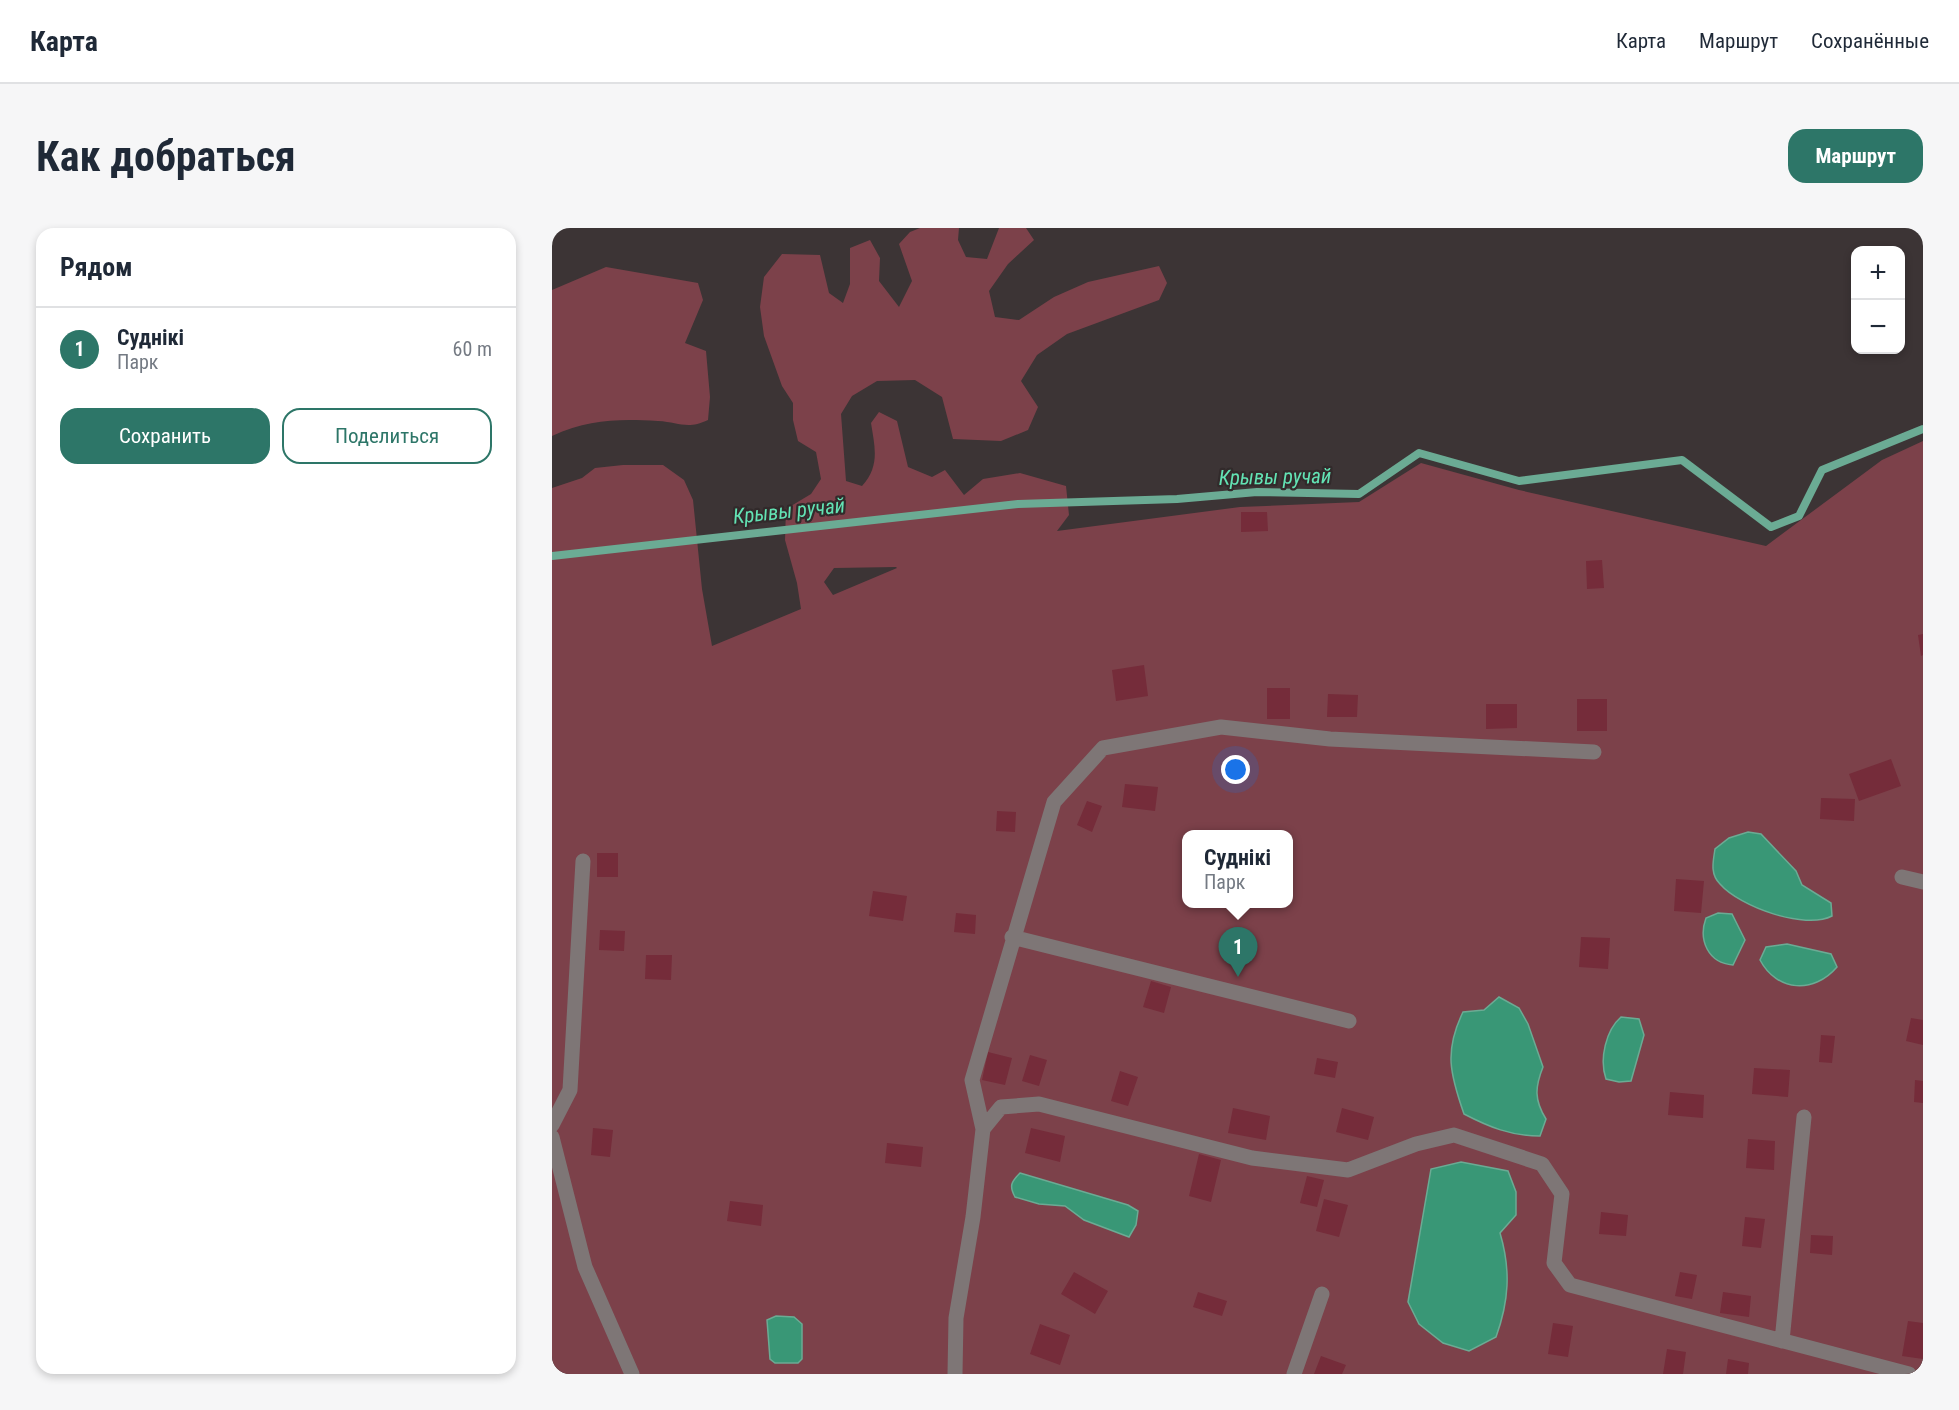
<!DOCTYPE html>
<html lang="ru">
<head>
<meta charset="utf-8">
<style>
	body { margin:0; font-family:"Roboto Condensed",sans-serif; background:#f6f6f7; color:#1f2937 }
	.controls { position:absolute; right:18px; top:18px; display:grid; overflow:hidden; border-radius:12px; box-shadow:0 3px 9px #0003 }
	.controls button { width:54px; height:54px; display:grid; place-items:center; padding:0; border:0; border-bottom:2px solid #e0e1e3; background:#fff; color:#1f2937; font:30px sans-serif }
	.you { position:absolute; left:684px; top:542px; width:21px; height:21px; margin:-15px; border:4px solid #fff; border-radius:50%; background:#1a73e8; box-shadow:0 0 0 9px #1a73e833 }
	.badge { display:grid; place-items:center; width:39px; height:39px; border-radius:50%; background:#2d7668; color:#fff; font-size:20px; font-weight:700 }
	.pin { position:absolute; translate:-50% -50px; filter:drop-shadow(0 2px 3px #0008) }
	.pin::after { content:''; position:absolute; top:32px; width:21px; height:18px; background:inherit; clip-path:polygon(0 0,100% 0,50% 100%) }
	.popup { position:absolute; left:630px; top:602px; width:111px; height:78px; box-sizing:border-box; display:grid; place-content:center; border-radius:12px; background:#fff; filter:drop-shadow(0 2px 4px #0005); font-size:20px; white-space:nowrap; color:#747a83 }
	.popup b { font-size:22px; color:#1f2937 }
	.popup::after { content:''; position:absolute; left:50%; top:100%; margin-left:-12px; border:12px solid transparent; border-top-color:#fff }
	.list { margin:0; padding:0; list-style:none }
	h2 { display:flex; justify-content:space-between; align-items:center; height:78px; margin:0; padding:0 24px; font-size:26px }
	h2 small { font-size:20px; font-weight:400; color:#747a83 }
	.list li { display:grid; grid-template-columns:39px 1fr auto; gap:18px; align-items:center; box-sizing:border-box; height:84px; padding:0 24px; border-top:2px solid #e0e1e3 }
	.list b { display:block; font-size:22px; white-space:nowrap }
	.list p { margin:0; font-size:20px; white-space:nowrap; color:#747a83 }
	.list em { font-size:20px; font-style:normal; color:#747a83 }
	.actions { display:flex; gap:12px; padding:18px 24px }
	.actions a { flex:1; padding:14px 0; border:2px solid #2d7668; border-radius:18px; text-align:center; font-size:21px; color:#2d7668 }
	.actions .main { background:#2d7668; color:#fff }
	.map { position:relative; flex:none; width:1371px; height:1146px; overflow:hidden; border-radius:18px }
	header { display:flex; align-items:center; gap:36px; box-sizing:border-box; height:84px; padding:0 30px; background:#fff; border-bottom:2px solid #e0e1e3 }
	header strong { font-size:28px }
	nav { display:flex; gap:33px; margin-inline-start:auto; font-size:21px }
	.intro { display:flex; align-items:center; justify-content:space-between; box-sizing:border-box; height:144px; padding:0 36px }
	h1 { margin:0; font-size:42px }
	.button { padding:15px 27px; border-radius:18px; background:#2d7668; color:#fff; font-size:21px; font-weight:700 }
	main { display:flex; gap:36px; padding:0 36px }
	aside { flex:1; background:#fff; border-radius:18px; box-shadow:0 3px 9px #0003 }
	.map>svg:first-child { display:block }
</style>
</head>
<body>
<header>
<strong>Карта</strong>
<nav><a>Карта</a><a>Маршрут</a><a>Сохранённые</a></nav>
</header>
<div class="intro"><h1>Как добраться</h1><a class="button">Маршрут</a></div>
<main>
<aside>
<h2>Рядом<small></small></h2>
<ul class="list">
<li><span class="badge">1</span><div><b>Суднікі</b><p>Парк</p></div><em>60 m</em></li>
</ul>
<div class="actions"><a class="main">Сохранить</a><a>Поделиться</a></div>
</aside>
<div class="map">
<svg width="1371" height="1146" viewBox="0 0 1371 1146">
	<rect width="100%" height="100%" fill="#3c3435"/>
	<path fill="#7c414a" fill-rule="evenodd" d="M368 0H407L406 12 414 29 435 31 447 0H474L482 12 456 36 437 63 443 89 467 92 502 69 536 54 607 38 615 55 607 72 515 106 485 127 469 153 486 179 476 202 449 213 401 211 390 169 363 152 325 153 300 168 289 186 294 253 310 258C328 238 323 220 319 195L327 184 345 193 356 239 380 249 393 242 412 267 431 251 468 245 514 258 517 287 505 303 688 279 807 274 869 235 967 262 1214 318 1330 232 1371 213V1146H0V260L30 250 43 240 71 237H111L132 252 141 272 150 361 160 418 249 381 245 355 233 312 234 281 259 266 269 251 264 224 246 213 241 192V175L230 158 212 108 208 79 212 49 230 26 268 27 277 65 291 75 298 56V20L318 12 328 30 327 53 347 79 360 53 347 16 358 4ZM282 340 344 339 345 340 281 367 272 354ZM635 606H737V676H635Z
		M54 39 146 55 151 72 133 115 154 123 158 169 156 192C135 202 127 194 106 193 66 191 38 191 0 208V62Z"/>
	<path fill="#399776" stroke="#6bab94" stroke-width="1.5" d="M1196 604 1209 606 1244 643 1250 657 1279 675 1280 688C1253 702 1188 679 1168 656 1158 646 1161 634 1163 621L1177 610Z
		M1166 685 1180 686 1193 712 1181 737C1156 735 1146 712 1154 690Z
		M1235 716 1279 726 1285 739C1262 766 1225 764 1208 732L1214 719Z
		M947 769 967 780 976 796 991 839C983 859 982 872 994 891L988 908C959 908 937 899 912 886 898 846 892 823 911 784L932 782Z
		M1069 789 1087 791 1092 807 1079 853 1067 854 1054 851C1047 831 1054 802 1069 789Z
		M909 934 956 943 964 964V987L948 1005C959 1042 957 1073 944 1109L917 1123 891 1115 867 1096 856 1074 879 941Z
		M468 945 576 977 586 983 584 997 577 1009 532 992 513 978 487 976 463 969C457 958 459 954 468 945Z
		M224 1088 242 1089 250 1096V1131L246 1135H223L218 1131 215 1092Z"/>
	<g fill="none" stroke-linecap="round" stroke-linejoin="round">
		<path stroke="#6bab94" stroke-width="8" d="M0 328 466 276 625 271 705 264 807 266 867 225 967 253 1130 232 1219 299 1247 288 1270 242 1371 201"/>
	</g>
	<path fill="#752c3a" d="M689 284H715L716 303 689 304Z
		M1050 332 1052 360 1035 361 1034 333Z
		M1371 406V427L1369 428 1366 407Z
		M592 437 596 468 564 473 560 442Z
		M715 460H738V491H715Z
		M776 466 806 467 805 489H775Z
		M1025 471H1055V503H1025Z
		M934 476H965V500L934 501Z
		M1339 531 1349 558 1307 573 1297 546Z
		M573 556 606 559 603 583 570 579Z
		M1269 570 1303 571 1302 593 1268 591Z
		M535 573 550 578 540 604 525 597Z
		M445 583 464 584 463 604 444 603Z
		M45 625H66V649H45Z
		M1124 651 1152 653 1149 685 1122 683Z
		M321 663 355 668 351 693 317 688Z
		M404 685 424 687 423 706 402 704Z
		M48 702 73 703 72 723 47 722Z
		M1029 709 1058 710 1056 741 1027 739Z
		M94 727H120L119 752 93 751Z
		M599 753 619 759 612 785 591 779Z
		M1359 790 1371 792V817L1354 813Z
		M1269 807 1283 808 1280 835 1267 834Z
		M436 824 460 830 453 857 430 852Z
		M478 827 495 832 487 858 470 853Z
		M765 830 786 834 783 850 762 846Z
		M1202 840 1238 842 1236 869 1200 866Z
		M568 843 586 849 576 878 559 873Z
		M1363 852 1371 853V875L1362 874Z
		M1118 864 1152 867 1151 890 1116 887Z
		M681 880 718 888 714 912 676 905Z
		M790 880 822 889 816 912 784 904Z
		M41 900 61 902 58 929 39 927Z
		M479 900 513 908 508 934 473 925Z
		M1196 911 1223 913 1222 942 1194 940Z
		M335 915 371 919 369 939 333 935Z
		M647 926 669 932 659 974 637 968Z
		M755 948 772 952 765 979 748 975Z
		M772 971 796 977 787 1009 764 1003Z
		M178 973 211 977 209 998 175 993Z
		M1049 984 1076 987 1074 1008 1047 1006Z
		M1193 989 1213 991 1209 1020 1190 1018Z
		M1259 1007 1281 1008 1280 1027 1258 1025Z
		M522 1044 556 1063 543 1086 509 1066Z
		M1128 1044 1145 1047 1140 1071 1123 1068Z
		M646 1064 675 1073 670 1088 641 1079Z
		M1171 1064 1199 1068 1197 1089 1168 1085Z
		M1356 1093 1371 1095V1131L1350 1128Z
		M1001 1095 1021 1098 1016 1129 996 1126Z
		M488 1096 518 1107 508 1137 478 1126Z
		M1115 1121 1134 1124 1131 1146H1111Z
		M769 1128 794 1137 790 1146H762Z
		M1176 1131 1197 1135 1196 1146H1174Z"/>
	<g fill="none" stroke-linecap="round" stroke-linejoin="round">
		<path stroke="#7e7676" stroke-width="15" d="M1350 649 1371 654
			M460 709 797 793
			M0 897 18 862 31 633
			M431 901 449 879 487 876 700 930 796 942 864 916 902 907 990 936 1010 966 1002 1035 1018 1057 1357 1146
			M0 909 33 1039 80 1146
			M1230 1113 1252 889
			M403 1146 404 1090 421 989 431 901 420 852 502 574 551 520 669 499 778 511 1042 524
			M742 1146 770 1066"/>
	</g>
	<g text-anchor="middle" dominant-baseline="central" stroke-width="4.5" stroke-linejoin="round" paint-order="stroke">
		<g font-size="21" font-style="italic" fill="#63e3b4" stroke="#322a2b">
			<text transform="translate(723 249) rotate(-1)">Крывы ручай</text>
			<text transform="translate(237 283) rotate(-6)">Крывы ручай</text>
		</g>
	</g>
</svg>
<div class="controls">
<button>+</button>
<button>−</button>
</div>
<div class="you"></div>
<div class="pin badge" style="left:686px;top:749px">1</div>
<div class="popup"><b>Суднікі</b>Парк</div>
</div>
</main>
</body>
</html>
